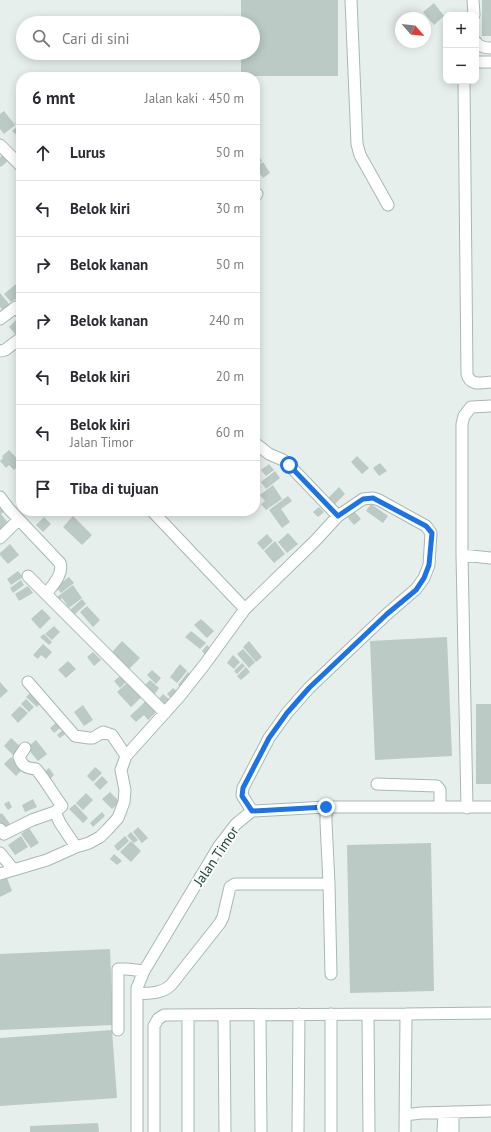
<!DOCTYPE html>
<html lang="id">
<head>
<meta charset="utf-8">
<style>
	body { margin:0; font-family:"PT Sans",sans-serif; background:#f7f7f7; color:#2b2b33 }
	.controls { position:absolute; right:12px; top:12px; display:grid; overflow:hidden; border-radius:8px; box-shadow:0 2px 10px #0003 }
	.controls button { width:36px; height:36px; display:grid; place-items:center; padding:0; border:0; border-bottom:1px solid #e1e1e2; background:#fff; color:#2b2b33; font:20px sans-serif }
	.compass { position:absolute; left:395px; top:12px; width:36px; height:36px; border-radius:50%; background:#fff; box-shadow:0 2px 10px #0003; rotate:118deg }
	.stop { position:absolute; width:12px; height:12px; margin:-9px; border:3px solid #1a73e8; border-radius:50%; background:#fff }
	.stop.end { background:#1a73e8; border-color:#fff; box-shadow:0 1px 4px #0008 }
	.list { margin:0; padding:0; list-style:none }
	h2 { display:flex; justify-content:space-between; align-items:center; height:52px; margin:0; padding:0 16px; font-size:17px }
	h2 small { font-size:13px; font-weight:400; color:#7c7c81 }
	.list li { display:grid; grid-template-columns:26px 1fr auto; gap:12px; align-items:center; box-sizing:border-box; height:56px; padding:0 16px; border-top:1px solid #e1e1e2 }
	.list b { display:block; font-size:15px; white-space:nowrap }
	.list p { margin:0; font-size:13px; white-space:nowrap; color:#7c7c81 }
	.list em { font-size:13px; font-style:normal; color:#7c7c81 }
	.icon { flex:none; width:22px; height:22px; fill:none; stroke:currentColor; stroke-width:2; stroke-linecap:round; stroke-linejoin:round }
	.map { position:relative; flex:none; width:491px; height:1132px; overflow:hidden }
	.search { position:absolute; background:#fff; box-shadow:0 2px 10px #0003; left:16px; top:16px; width:244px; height:44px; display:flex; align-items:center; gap:10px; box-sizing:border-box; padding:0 14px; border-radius:22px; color:#7c7c81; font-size:15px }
	.panel { position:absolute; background:#fff; box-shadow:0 2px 10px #0003; left:16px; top:72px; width:244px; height:444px; border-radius:16px }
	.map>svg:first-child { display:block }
</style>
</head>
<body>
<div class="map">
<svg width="491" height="1132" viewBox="0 0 491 1132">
	<rect width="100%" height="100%" fill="#e6efeb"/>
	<path fill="#bbcac4" d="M241 0H338V76H241V53H253V23H241Z
		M482 0H491V36H482Z
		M434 3 444 16 434 25 423 12Z
		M4 111 15 125 4 134 0 129V114Z
		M20 118 21 119 20 138 12 131 18 126 15 123Z
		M258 154 262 161 255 165V156Z
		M3 155 8 161 1 167 0 166V157Z
		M263 162 270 173 263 178 255 167Z
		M16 284 21 291V300L18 302 15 299 11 302 4 294Z
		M0 293 10 305 3 310 0 307Z
		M17 319 21 323V335L18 337 9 327Z
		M9 450 21 463 14 470 9 465 6 468 0 461 3 458 2 456Z
		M357 456 369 468 362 474 351 462Z
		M380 463 387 471 379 476 373 468Z
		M269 464 274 470 266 476 261 470Z
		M275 471 280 478 266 489 261 482Z
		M273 485 282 499 266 510 261 504 265 501 260 495Z
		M339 487 345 494 335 504 328 498Z
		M288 496 292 501 281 509 290 522 282 528 269 510Z
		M371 504 388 516 383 523 366 511Z
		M1 507 5 511 1 514 8 523 0 530V508Z
		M319 507 324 512 318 517 313 512Z
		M354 511 361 519 354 525 348 518Z
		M73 516 92 535 82 545 63 527Z
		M44 517 51 524 43 532 36 525Z
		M288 533 298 544 287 553 278 542Z
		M267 534 273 541 263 550 257 543Z
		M275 541 285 554 274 563 264 551Z
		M10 544 19 555 8 564 0 555V553Z
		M18 571 23 577 11 585 7 579Z
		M69 577 74 583 61 593 56 587Z
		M21 580 24 585 13 593 10 588Z
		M73 585 82 598 69 608 62 598 60 600 57 597Z
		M28 586 33 593 19 601 15 594Z
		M82 599 86 604 74 615 70 610Z
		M87 606 100 620 93 627 80 612Z
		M42 609 51 618 40 629 31 619Z
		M201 619 214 631 207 638 194 625Z
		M54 626 60 632 52 640 45 634Z
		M191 631 206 643 200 649 185 637Z
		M44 634 52 642 49 645 40 637Z
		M447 637 452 756 375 760 370 641Z
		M122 641 140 658 129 669 112 652Z
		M249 641 262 657 256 662 243 647Z
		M43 644 52 652 46 659 41 655 38 659 33 655Z
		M207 645 212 650 206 656 202 651Z
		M243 649 255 662 249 668 237 654Z
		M93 652 101 660 94 666 87 657Z
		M233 655 240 662 234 669 227 663Z
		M68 661 76 669 66 678 58 670Z
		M242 663 245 666 237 674 234 671Z
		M180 664 187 671 177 683 170 677Z
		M246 667 250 672 241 680 237 676Z
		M152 670 161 678 156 684 147 675Z
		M188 672 194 677 184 689 178 685Z
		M120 676 126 682 120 688 114 681Z
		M130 680 144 695 131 707 117 692Z
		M150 680 159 688 154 695 144 686Z
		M0 682 8 691 0 698Z
		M173 688 179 693 173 700 167 694Z
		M32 691 42 701 37 707 26 697Z
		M163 694 169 699 162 706 157 701Z
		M26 699 34 707 29 712 21 704Z
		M148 699 158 710 148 720 144 715 136 722 130 716Z
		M476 704H491V784H476Z
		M83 705 93 720 84 726 74 712Z
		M20 706 28 713 18 723 11 715Z
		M59 720 64 725 54 733 50 728Z
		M66 727 69 731 60 738 57 735Z
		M11 738 22 748 14 756 4 746Z
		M36 740 47 754 38 761 27 748Z
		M11 757 23 769 16 776 4 764Z
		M95 767 102 773 93 782 87 776Z
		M49 768 54 775 50 779 44 772Z
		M102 776 108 782 100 790 94 784Z
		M110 792 120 802 112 809 102 799Z
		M86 793 93 800 83 810 76 803Z
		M33 799 37 807 25 812 22 805Z
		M9 801 12 807 8 810 4 804Z
		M75 804 88 818 83 823 69 809Z
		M102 812 105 816 93 827 90 823Z
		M2 813 10 824 1 830 0 828V814Z
		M138 827 148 838 142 843 133 832Z
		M29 828 39 843 31 848 21 834Z
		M131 832 138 840 134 843 127 836Z
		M21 836 28 847 15 855 8 845Z
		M125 836 129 841 118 851 114 846Z
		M131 841 141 851 131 862 120 852Z
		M431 843 434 991 350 993 347 845Z
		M114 854 122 861 117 865 110 859Z
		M7 878 12 891 0 897V881Z
		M110 949 113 1025 0 1030V954Z
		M112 1030 117 1098 0 1106V1038Z
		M98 1123 99 1132H30V1126Z"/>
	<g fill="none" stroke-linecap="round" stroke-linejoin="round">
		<g stroke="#a8b8b2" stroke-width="13">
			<path id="minor" d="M351 0 357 144 360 155 388 205
				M473 0 474 15
				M476 42C479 47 485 48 491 48
				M476 62H491
				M464 81 467 374C470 386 481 383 491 382
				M0 145 21 166
				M255 196 257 194
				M0 319 16 307 21 313
				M0 351 5 350 21 338
				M255 443 269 454 283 460 289 465 338 516
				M0 497 9 509 60 563C64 574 52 586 46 594
				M153 512 245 609
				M0 538 18 520
				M462 555 491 558
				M28 576 165 713
				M28 682 75 736 89 738H93L103 732 112 735 126 756
				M25 748 19 757C22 766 26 768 36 769 46 781 53 794 62 806L55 812 60 823 76 847
				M377 784 437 786 440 790V807
				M467 808 462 555V424L464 416 471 407 491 406
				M0 829 4 834 32 820 55 812
				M0 853 13 869
				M0 874 47 860 76 847 89 843 100 837 107 830 118 818 124 802 125 790 121 770 126 756 179 697 205 664 245 609 315 541 338 516 363 499 373 498 379 500 426 526 431 533 429 565 424 578 416 589 387 614 309 688 287 713 269 738 243 788 242 795 252 811
				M329 884 331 974
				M137 994C149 993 162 994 171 985L220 923 223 917 230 887 235 884H329L326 822V807
				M406 1014 491 1013
				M260 1015 261 1132
				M368 1015 369 1132
				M188 1016V1132
				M224 1016 225 1132
				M118 1030V969H127L144 971
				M405 1115 421 1113 491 1111
				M137 1132V988L144 971 219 846 236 824 252 811 326 807H491
				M154 1132V1026L158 1019 164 1015 406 1014 405 1132
				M298 1132 299 1014
				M331 1132V1014
				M443 1132 444 1113
				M453 1132V1112"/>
		</g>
		<use href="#minor" stroke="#fff" stroke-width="11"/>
	</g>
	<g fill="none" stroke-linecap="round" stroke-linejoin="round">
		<path stroke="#1a73e8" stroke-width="5" d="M289 465 338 516 363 499 373 498 426 526 432 533 429 565 424 578 416 590 387 614 309 688 287 713 269 738 243 788 242 796 252 811 326 807"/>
	</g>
	<g text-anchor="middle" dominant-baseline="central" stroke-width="4" stroke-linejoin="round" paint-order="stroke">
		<g font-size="14" fill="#24423a" stroke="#f7fbf9">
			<text transform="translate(216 856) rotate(-56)">Jalan Timor</text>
		</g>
	</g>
</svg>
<div class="controls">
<button>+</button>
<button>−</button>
</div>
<svg class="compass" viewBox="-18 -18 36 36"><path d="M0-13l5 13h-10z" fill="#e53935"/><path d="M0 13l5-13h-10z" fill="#7c7c81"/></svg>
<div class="stop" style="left:289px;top:465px"></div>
<div class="stop end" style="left:326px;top:807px"></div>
<div class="search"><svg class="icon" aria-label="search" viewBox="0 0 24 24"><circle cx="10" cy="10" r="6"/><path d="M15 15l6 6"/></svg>Cari di sini</div>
<section class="panel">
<h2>6 mnt<small>Jalan kaki · 450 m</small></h2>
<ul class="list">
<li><svg class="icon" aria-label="ahead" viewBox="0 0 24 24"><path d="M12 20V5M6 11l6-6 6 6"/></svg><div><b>Lurus</b></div><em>50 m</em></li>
<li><svg class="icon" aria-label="left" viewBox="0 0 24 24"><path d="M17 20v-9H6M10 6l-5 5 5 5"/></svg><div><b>Belok kiri</b></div><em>30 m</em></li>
<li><svg class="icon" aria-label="right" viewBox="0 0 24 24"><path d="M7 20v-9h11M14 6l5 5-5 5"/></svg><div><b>Belok kanan</b></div><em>50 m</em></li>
<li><svg class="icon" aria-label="right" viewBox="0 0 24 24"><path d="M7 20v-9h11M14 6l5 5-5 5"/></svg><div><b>Belok kanan</b></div><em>240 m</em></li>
<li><svg class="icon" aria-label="left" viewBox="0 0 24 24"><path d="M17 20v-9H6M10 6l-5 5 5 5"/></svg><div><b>Belok kiri</b></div><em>20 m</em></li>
<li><svg class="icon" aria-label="left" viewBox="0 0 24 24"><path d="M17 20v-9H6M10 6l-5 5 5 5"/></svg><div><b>Belok kiri</b><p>Jalan Timor</p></div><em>60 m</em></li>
<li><svg class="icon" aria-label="arrive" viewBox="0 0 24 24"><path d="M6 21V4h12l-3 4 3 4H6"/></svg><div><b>Tiba di tujuan</b></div></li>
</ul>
</section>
</div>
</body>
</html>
